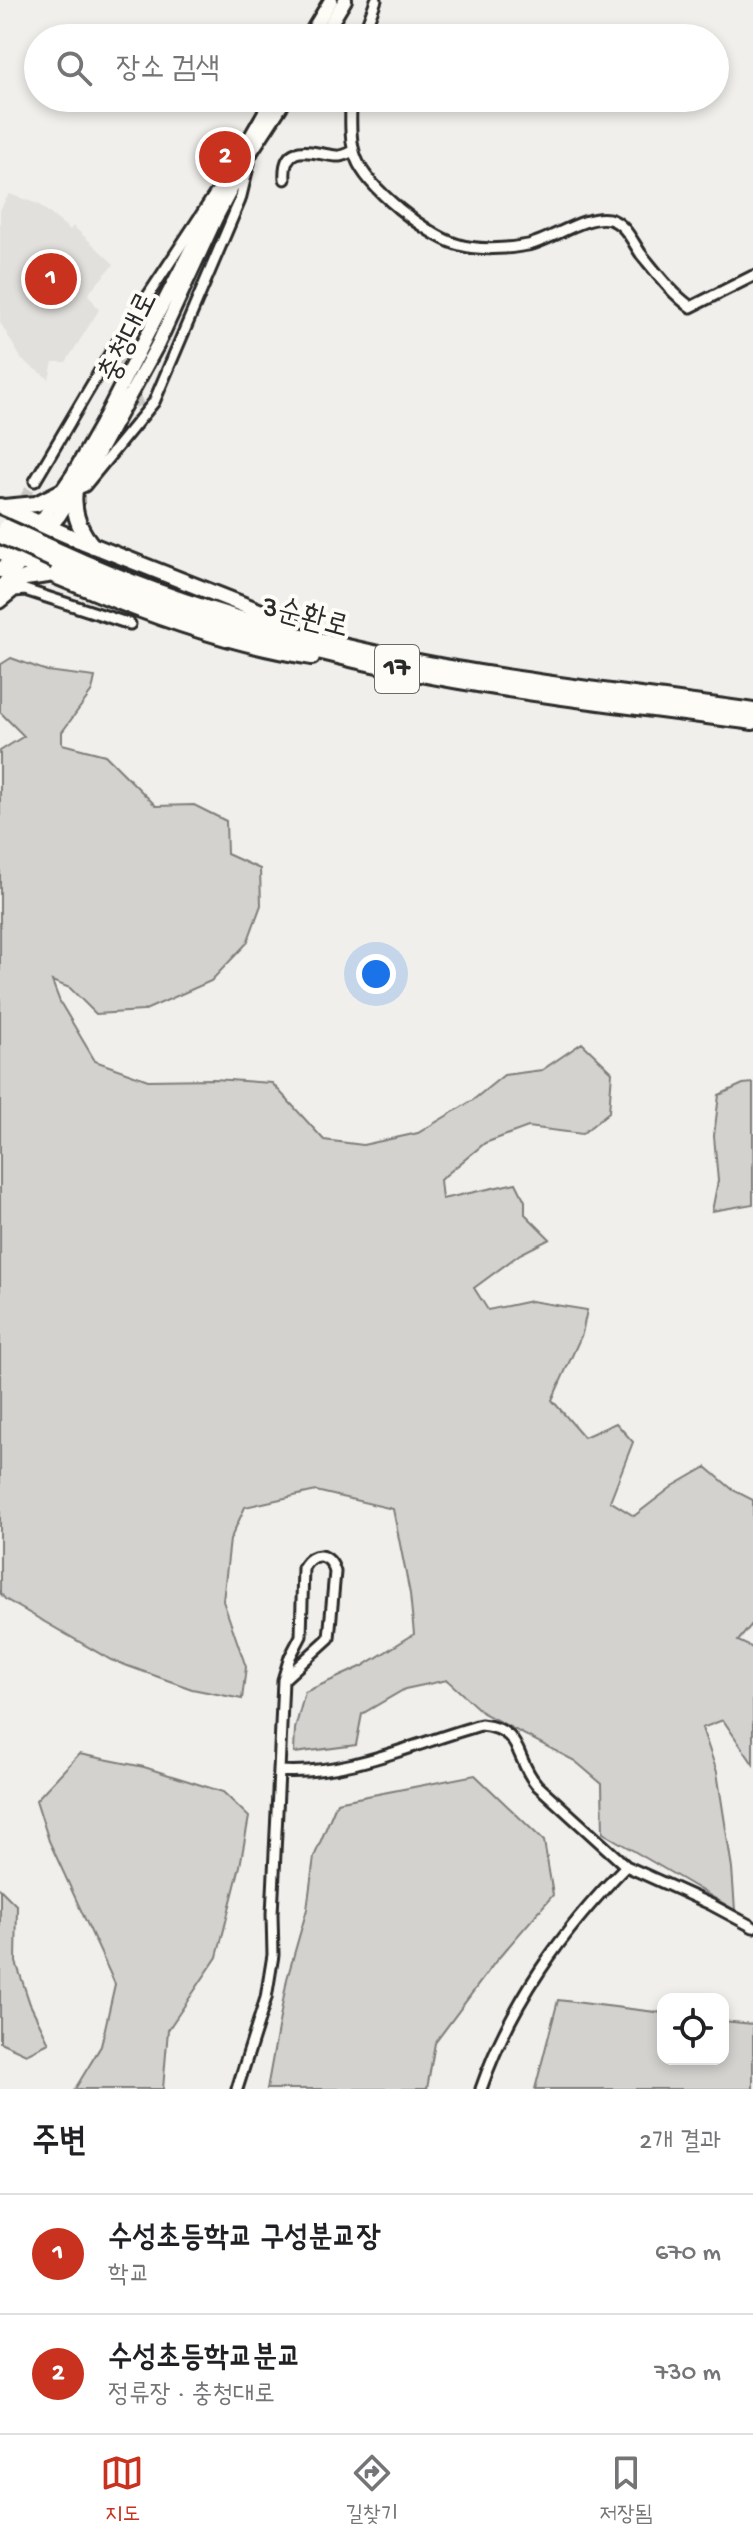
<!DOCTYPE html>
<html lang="ko">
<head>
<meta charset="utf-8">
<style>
	body { margin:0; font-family:"Gochi Hand","Poor Story",sans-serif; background:#f2f2f2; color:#202124 }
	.controls { position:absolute; right:24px; bottom:24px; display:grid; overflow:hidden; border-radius:16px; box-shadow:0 4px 12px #0003 }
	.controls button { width:72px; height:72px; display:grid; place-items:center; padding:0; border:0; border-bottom:2px solid #e0e0e0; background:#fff; color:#202124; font:40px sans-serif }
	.you { position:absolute; left:376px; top:974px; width:28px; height:28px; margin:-20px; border:6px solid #fff; border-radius:50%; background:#1a73e8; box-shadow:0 0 0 12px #1a73e833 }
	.badge { display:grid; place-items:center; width:52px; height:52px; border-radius:50%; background:#c8321e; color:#fff; font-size:26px; font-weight:700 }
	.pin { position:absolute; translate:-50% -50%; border:4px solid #fff; box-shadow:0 2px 8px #0006 }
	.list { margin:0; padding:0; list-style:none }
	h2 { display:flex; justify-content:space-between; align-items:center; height:104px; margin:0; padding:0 32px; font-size:34px }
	h2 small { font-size:26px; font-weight:400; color:#757577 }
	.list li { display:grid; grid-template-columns:52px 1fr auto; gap:24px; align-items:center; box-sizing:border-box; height:120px; padding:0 32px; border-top:2px solid #e0e0e0 }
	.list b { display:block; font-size:30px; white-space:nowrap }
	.list p { margin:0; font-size:26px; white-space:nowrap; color:#757577 }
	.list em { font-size:26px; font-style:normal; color:#757577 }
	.icon { flex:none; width:44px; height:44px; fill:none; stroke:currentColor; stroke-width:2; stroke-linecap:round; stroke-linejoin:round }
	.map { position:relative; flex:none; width:753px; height:2089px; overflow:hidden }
	.search { position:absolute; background:#fff; box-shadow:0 4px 12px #0003; left:24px; right:24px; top:24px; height:88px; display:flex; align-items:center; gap:20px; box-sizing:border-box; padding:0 28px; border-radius:44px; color:#757577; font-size:30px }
	.sheet { height:344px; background:#fff }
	nav { display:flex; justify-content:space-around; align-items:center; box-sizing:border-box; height:112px; border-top:2px solid #e0e0e0; background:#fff; font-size:22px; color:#757577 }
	nav a { display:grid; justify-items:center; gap:4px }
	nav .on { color:#c8321e }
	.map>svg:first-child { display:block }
</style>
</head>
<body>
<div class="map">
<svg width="753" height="2089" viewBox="0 0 753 2089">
	<rect width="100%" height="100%" fill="#f0efeb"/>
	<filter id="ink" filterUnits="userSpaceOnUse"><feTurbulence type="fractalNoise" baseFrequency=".0125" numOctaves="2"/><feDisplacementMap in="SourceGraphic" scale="16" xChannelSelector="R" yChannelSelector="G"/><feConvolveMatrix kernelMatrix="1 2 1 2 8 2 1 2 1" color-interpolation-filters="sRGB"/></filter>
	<g filter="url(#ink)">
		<path fill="#e1e0dc" d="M9 194 38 204 70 230 73 226 114 264 88 294 99 310 66 362H53L49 379 22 360 0 322V210Z"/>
		<path fill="#d3d2cf" stroke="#7f7e7d" stroke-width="2" d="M11 658 47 671 95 677 92 691 62 732V744L105 755 156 806 194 805 226 821 227 854 260 869 261 905 247 943 211 981 143 1011 96 1014 70 988 52 981 60 1002 95 1061 148 1080 214 1079 272 1083 324 1140 363 1145 418 1133 473 1100 504 1075 542 1070 582 1043 612 1072 609 1112 582 1134 528 1127 485 1143 440 1180 442 1199 516 1183 525 1201V1214L550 1239 520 1254 474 1288 488 1310 531 1301 587 1310 582 1334 552 1400 584 1437 616 1423 633 1442 610 1501 634 1516 673 1486 706 1467 733 1490 753 1500V1623L738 1641 753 1648V1764L723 1720 702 1728 717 1772 732 1868 735 1910 603 1833 602 1784 575 1761 483 1713 447 1680 405 1689 362 1714 356 1745 294 1753 295 1729 305 1692 363 1666 414 1634 410 1594 393 1509 316 1491 245 1507 230 1540 223 1601 246 1667 242 1699 192 1689 111 1660 5 1599 0 1593V751L24 736 0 712V665Z
			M753 1083V1204L712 1211 718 1181 714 1136 719 1095 743 1084Z
			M79 1754 144 1767 223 1792 249 1817 240 1866 217 1957 168 2030 163 2089H75L101 2046 115 1984 49 1841 36 1800Z
			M475 1775 544 1841 553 1895 496 1961 435 2043 427 2089H267L287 1979 307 1909 314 1857 337 1802Z
			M0 1889 17 1906 16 1962 30 2004 49 2043 26 2054 0 2042Z
			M558 2000 663 2013V2059H723V2021L753 2024V2089H535Z"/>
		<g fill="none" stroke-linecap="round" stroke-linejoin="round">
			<path stroke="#c9c8c5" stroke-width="9" stroke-dasharray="9 4.5" stroke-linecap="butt" d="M111 352 119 356 143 414
				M17 508 35 481"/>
			<g stroke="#2b2b2b" stroke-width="15">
				<path id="minor" d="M362 38 376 0
					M351 98C351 117 349 140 356 158 367 188 427 235 456 244 477 251 507 249 528 245 552 240 585 214 609 219 625 223 632 241 641 254 656 272 671 293 691 307L753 276
					M285 179C282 139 314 154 336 156 342 157 348 153 354 151
					M35 481 111 352 216 192
					M78 489 85 486 154 402 240 200 249 163
					M0 603 15 591 25 590 130 624
					M279 1771 283 1680 290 1657 301 1636 303 1568C313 1550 330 1553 335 1572L329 1638 283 1680
					M237 2089 266 1998 273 1955 272 1914 279 1771C349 1776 415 1743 481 1725 524 1729 514 1759 537 1785L626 1866 710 1904 753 1927
					M481 2089C511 2002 562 1931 626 1866"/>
			</g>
			<g stroke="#2b2b2b" stroke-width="18">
				<path id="secondary" d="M308 38 331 0
					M322 38 345 0
					M0 571 39 524 73 474 101 425 230 173 273 98
					M0 588 59 516 95 459 158 344 216 218 252 150 286 98"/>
			</g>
			<g stroke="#2b2b2b" stroke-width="20">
				<path id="trunk" d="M75 490C72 512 79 530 93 546
					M0 506 69 536 292 624
					M4 507 36 504 60 492
					M0 551C29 566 60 578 90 590 162 620 235 645 312 657
					M61 552C205 618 362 656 518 679 596 691 675 700 753 711
					M55 561C163 608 276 644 391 668 510 693 633 706 753 722
					M0 591 25 578 48 575"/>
			</g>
			<use href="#minor" stroke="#fdfcf7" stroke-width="9"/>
			<use href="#secondary" stroke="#fdfcf7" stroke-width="12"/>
			<use href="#trunk" stroke="#fdfcf7" stroke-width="14"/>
			<g stroke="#2b2b2b" stroke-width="20" stroke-linecap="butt">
				<path id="trunk-bridge" d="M6 527 61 552
					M1 536 55 561"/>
			</g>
			<use href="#trunk-bridge" stroke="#fdfcf7" stroke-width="14"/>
		</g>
	</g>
	<g text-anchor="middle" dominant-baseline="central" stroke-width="8" stroke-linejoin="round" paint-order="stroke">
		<rect fill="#fdfcf7" stroke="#6a6a68" stroke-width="2" x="375" y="645" width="44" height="48" rx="6"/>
		<g font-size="28" font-weight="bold" fill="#2b2b2b">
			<text x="397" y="669">17</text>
		</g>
		<g font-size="30" fill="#2b2b2b" stroke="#fdfcf7">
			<text transform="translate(130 338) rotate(-64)">충청대로</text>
			<text transform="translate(305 619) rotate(15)">3순환로</text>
		</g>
	</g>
</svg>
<div class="controls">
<button><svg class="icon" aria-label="locate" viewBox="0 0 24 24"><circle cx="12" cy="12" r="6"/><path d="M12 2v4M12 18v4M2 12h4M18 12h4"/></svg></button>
</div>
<div class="you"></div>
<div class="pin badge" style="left:51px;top:279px">1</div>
<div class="pin badge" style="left:225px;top:157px">2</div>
<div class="search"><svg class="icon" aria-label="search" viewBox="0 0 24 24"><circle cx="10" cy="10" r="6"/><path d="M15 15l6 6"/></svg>장소 검색</div>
</div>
<section class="sheet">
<h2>주변<small>2개 결과</small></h2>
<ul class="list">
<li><span class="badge">1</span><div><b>수성초등학교 구성분교장</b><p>학교</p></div><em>670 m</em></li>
<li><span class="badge">2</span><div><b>수성초등학교분교</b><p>정류장 · 충청대로</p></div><em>730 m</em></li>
</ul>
</section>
<nav>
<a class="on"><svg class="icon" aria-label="map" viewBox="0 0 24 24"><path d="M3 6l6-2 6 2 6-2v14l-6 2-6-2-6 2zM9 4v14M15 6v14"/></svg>지도</a>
<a><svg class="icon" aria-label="directions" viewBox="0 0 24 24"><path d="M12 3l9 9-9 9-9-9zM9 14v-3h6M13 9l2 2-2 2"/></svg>길찾기</a>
<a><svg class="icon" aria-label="saved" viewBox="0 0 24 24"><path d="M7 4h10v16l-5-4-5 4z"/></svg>저장됨</a>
</nav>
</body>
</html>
